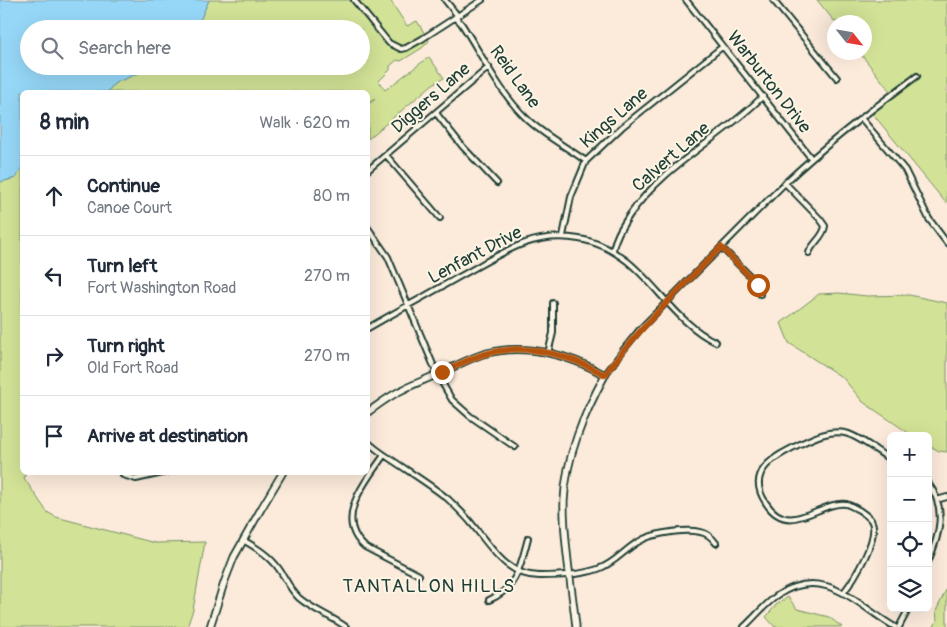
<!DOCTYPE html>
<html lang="en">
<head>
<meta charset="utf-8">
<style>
	body { margin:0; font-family:Pangolin,sans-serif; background:#f6f6f7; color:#1f2937 }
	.controls { position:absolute; right:15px; bottom:15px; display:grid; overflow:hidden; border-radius:8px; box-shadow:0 5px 20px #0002 }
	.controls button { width:45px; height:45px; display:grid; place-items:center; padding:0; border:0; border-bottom:1px solid #e0e1e3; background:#fff; color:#1f2937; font:25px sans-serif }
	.compass { position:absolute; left:827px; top:15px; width:45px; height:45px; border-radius:50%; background:#fff; box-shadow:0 5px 20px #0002; rotate:121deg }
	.stop { position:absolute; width:15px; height:15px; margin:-11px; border:4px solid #b45309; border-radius:50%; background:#fff }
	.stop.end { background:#b45309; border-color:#fff; box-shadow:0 1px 5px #0008 }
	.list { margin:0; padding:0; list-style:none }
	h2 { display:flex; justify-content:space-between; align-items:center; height:65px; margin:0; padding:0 20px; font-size:21px }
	h2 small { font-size:16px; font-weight:400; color:#747a83 }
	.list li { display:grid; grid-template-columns:32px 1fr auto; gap:15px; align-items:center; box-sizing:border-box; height:80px; padding:0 20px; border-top:1px solid #e0e1e3 }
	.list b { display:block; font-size:19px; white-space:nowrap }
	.list p { margin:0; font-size:16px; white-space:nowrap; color:#747a83 }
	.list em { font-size:16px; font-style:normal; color:#747a83 }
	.icon { flex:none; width:28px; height:28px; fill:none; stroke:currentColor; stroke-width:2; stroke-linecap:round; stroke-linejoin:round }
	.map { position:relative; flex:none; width:947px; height:627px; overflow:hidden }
	.search { position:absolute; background:#fff; box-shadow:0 5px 20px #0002; left:20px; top:20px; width:350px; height:55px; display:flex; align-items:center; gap:12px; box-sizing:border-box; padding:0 18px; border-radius:28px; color:#747a83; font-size:19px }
	.panel { position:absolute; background:#fff; box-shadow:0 5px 20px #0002; left:20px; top:90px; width:350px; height:385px; border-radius:8px }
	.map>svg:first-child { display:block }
</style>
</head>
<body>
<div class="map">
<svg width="947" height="627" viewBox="0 0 947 627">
	<rect width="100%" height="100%" fill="#fcebdb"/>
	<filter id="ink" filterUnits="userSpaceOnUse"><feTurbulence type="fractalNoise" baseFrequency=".02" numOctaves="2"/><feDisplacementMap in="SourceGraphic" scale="10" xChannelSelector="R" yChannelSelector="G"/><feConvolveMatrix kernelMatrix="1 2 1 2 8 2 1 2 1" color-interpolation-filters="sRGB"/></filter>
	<g filter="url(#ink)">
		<path fill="#d2e296" stroke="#789065" d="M209 0H390L407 26 417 21 429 41 422 48 401 61 397 60 390 66V70L379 81 385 90 429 57 444 78 433 84 368 139V105L375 99 368 103V92H107L115 83 156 66H361V29H196Z
			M817 0H947V202L946 203 872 113 893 95 860 53 864 52V22H835Z
			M22 167V472L26 473 24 478 47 512 56 517 155 543 205 542 193 610 187 627H0V182L16 178Z
			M839 293 867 296 909 295 947 303V452L939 451 928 445V436H913L863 402 843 378 789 343 781 323 819 294Z
			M947 588V627H934L937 620 936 611Z
			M788 597 797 609 829 617 842 627H775L766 617 776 605Z"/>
		<path fill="#96d7f7" stroke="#6699a9" d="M0 0H209L196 29H29V66H156L115 83 107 92H22V167L16 178 0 182Z"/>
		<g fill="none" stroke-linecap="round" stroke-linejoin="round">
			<g stroke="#1f3d34" stroke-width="8">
				<path id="minor" d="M354 0 389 43 401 49 406 48 422 39 482 0
					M445 0 457 15
					M686 0 811 158
					M773 0 837 78
					M455 17 461 23C482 55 499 92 526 118 543 135 567 147 586 161
					M436 113 463 147 497 183
					M861 118 905 170 929 219 947 243
					M386 155 440 218
					M368 170 489 67
					M785 183 820 219 825 226C824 237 812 243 809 253
					M368 228 388 257 437 374 452 400 470 416 515 447
					M563 236 571 197 586 161 622 127 722 47
					M721 247 756 282 760 294
					M613 250C615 237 622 227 629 216 664 164 721 139 763 96
					M368 328C397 311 427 295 457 278 498 256 530 230 579 239 598 242 612 250 627 261 658 286 679 325 716 342
					M548 353 553 333V303
					M605 375 624 349 641 328 786 182C827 143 872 109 917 76
					M368 442C375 449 383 454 392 460 411 473 431 485 448 499 456 507 465 515 472 524 491 547 507 577 541 576 560 576 580 575 598 569 614 564 624 550 638 542 652 533 694 526 708 535 711 537 714 540 716 543
					M384 455C367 480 332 519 365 547L419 575
					M123 475 136 479 167 472
					M928 483C947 508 940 534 928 562
					M940 499 947 497
					M243 540C257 548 270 556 279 569 286 579 290 590 299 598 313 610 331 616 346 627
					M844 592C854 579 881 536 871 520 868 516 863 513 859 510 855 508 850 505 846 504 821 500 789 539 766 503 745 472 774 457 798 445 813 438 828 430 845 433 859 436 878 452 891 460
					M489 600C517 589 521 564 528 538
					M744 627C755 617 765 604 778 595 824 564 857 605 895 627
					M899 627 909 608"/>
			</g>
			<g stroke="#1f3d34" stroke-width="9">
				<path id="secondary" d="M368 412C378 405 388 397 400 391 413 384 428 379 442 372 457 366 471 357 487 353 527 343 570 355 605 375 584 414 566 456 564 501 563 540 572 588 576 627
					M210 627 224 583 234 557 261 509 283 472"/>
			</g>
			<use href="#minor" stroke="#fcf5e5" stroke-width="4"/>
			<use href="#secondary" stroke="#fcf5e5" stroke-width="5.5"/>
		</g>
	</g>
	<g fill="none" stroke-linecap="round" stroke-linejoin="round" filter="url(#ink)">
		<path stroke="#b45309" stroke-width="6" d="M442 372C457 366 470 358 485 354 526 342 570 355 605 375 638 328 681 289 721 247L758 285"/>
	</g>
	<g text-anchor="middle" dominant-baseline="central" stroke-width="4" stroke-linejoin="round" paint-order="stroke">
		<g font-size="18" fill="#1f3d34" stroke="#fcf5e5">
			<text transform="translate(515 77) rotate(54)">Reid Lane</text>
			<text transform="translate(769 82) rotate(52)">Warburton Drive</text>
			<text transform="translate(431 98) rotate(-41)">Diggers Lane</text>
			<text transform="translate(614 118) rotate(-41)">Kings Lane</text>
			<text transform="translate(671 157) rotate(-41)">Calvert Lane</text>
			<text transform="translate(475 255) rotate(-28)">Lenfant Drive</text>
		</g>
		<g font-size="19" letter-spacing="1" fill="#1f3d34" stroke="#fcf5e5">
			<text x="429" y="586">TANTALLON HILLS</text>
		</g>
	</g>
</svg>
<div class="controls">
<button>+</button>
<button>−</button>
<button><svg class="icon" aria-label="locate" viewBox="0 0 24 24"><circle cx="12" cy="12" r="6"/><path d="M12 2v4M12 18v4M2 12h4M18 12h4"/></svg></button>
<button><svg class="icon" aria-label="layers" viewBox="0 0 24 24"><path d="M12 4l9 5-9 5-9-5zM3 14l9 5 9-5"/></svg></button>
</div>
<svg class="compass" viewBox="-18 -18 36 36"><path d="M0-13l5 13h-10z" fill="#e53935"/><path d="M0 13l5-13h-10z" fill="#747a83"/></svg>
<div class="stop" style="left:758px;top:285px"></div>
<div class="stop end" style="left:442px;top:372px"></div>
<div class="search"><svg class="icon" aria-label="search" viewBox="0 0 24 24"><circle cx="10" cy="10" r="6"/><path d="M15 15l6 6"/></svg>Search here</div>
<section class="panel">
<h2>8 min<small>Walk · 620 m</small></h2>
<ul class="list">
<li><svg class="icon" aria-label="ahead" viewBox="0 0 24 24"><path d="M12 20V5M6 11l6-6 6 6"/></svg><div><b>Continue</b><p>Canoe Court</p></div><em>80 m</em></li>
<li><svg class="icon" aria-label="left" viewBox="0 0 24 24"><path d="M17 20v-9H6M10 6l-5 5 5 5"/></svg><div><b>Turn left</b><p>Fort Washington Road</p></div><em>270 m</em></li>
<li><svg class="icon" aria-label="right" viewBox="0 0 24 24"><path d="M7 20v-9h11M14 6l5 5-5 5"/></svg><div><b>Turn right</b><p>Old Fort Road</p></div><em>270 m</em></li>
<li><svg class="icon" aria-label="arrive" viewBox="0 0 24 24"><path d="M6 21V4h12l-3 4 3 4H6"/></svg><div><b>Arrive at destination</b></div></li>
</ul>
</section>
</div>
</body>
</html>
